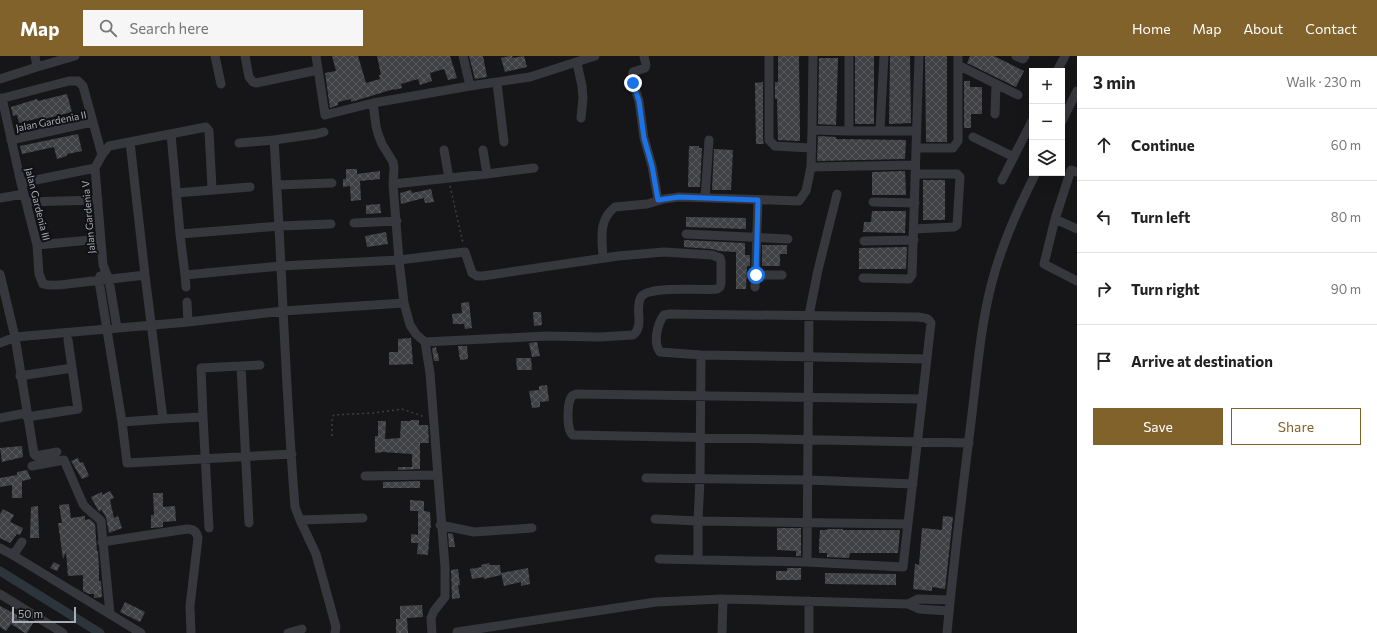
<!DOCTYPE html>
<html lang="en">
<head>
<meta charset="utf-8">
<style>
	body { margin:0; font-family:Commissioner,sans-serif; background:#f6f6f6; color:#222 }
	.controls { position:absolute; right:12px; top:12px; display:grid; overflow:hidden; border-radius:0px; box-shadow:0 4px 16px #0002 }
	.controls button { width:36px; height:36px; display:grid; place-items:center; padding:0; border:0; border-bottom:1px solid #e0e0e0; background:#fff; color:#222; font:20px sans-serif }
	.scale { position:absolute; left:12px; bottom:10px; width:64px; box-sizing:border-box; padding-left:4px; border:2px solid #a8adb8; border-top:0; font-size:11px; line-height:14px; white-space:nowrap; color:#a8adb8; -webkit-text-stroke:3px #111113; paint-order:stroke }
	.stop { position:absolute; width:12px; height:12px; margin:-9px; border:3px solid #1a73e8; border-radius:50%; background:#fff }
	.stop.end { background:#1a73e8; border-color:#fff; box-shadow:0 1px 4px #0008 }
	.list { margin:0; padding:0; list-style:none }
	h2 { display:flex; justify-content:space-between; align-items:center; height:52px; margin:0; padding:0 16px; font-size:17px }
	h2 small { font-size:13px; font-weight:400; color:#767676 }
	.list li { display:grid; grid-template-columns:26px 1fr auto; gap:12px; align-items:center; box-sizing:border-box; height:72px; padding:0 16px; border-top:1px solid #e0e0e0 }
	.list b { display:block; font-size:15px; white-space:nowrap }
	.list em { font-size:13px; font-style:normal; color:#767676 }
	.actions { display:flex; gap:8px; padding:12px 16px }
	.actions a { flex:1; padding:9px 0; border:1px solid #80622a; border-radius:0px; text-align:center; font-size:14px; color:#80622a }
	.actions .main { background:#80622a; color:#fff }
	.icon { flex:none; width:22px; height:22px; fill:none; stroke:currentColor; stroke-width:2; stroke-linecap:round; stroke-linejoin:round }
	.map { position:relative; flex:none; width:1077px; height:577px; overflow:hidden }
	header { display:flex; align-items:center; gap:24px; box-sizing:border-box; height:56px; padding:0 20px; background:#80622a; color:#fff }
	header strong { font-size:19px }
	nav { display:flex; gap:22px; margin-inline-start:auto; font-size:14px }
	.search { width:280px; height:36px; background:#f6f6f6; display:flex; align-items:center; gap:10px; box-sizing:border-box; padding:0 14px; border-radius:0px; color:#767676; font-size:15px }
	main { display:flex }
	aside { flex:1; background:#fff }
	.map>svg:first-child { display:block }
</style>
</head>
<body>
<header>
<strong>Map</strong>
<div class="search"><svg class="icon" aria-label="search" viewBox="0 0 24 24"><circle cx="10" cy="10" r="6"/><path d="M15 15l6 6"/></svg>Search here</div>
<nav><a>Home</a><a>Map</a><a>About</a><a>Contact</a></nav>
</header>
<main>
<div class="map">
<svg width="1077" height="577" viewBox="0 0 1077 577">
	<defs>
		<pattern id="building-cross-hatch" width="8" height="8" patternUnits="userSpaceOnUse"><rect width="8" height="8" fill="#404145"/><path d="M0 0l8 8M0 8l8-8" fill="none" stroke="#595a5e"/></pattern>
	</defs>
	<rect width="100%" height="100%" fill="#161618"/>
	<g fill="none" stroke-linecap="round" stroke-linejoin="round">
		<path stroke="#2c353c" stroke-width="9" d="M0 515 100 577"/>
	</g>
	<path fill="url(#building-cross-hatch)" d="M332 0H358L366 27 380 23 379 19H381L377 0H450L457 22 448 24 444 13 430 17 432 25 420 29 418 23 401 28 402 32 394 34V33L351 46V43L338 46V49L330 52 325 17 336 15Z
		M469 0H483L487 21 475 23Z
		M509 0H512L513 2 524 0 527 11 505 16 501 2Z
		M778 0H799L800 85 778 84 777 43H775V26H778Z
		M855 0H874V68H855Z
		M890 0H910L911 67 889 68Z
		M925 0H947V86H926Z
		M970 0H994L1024 15 1016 31 967 7Z
		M819 2H838L836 69 818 68Z
		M964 25H970V31H982V58H971V72H964Z
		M763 26V84L764 88H756L755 27Z
		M67 38 72 56 44 63 43 61 19 67 17 59 13 60 11 51 37 43 38 45Z
		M78 78 82 95 67 98V100L57 103 54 91 22 98 20 90Z
		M818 80 836 81V83L906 84 905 103 817 105Z
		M689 90H699V92H702L700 131H688Z
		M714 93 733 94 731 134H712Z
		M346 113H357V118L380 115V123L360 125 361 144 351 145 350 130 343 131V123H346Z
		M905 115 906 139H872V116Z
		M923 124H945V164H923Z
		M431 133 434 146 425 147 424 142 401 148 400 137 411 134 412 137Z
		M380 148 381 157 366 158V149Z
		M872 155H906L905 177 863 176 864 166H871Z
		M686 161 746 162V173L686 171Z
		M386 176 388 188 367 191 365 180Z
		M684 184 745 187V199H750V210H747L746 233H736V196L719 195 712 193 684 191Z
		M762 189H787V198H780V210H762Z
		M907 191 906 213H859V192Z
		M469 246 472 272 465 273 464 268H453L452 258 462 257 461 247Z
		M533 256H541L542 269 534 270Z
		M411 282 413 308 389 309V296H398V283Z
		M537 286 540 300 532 301 529 287Z
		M458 290H467L468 303 460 304Z
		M436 291 437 297H438L439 305H434L432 292Z
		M516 302H531L532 314H517Z
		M547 329 549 345 540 346V351L532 352 529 335 539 334V330Z
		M411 364H419V369H428L429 387H420V413L398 414V411H412V398L383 396 375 397V380H378V365H386L385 383 400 382 401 365H411Z
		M22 390 23 401 2 406 0 392Z
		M78 402 80 407 83 406 89 420 82 423 71 405Z
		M27 414 31 423 22 425V442H12V429L0 431V422L17 419V416Z
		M420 425V432H383V426Z
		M110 435 114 442 110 444 114 462 118 460 122 472 109 477 106 461 101 453 100 456 98 454 91 441 102 436V439Z
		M153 437H163V451L175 450 176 465 163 466V471L151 472V459H154Z
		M410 444 424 445V455L430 456 431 472H430L428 499 417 498 418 487H411V478L418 479V455H410Z
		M69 448 71 462 85 460V464L90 463 95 468 97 495H98L99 512V525H101L102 541 94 542V538H89L83 535V519L68 520 66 496 63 503 58 467H62L59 449Z
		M38 450 39 482H30L31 451Z
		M3 453 14 459 10 466 23 472 20 479 17 478 10 487 0 482V458Z
		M943 460 953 461 945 533 932 531V535L913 533 915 508 919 509 922 472 942 474Z
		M777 472H801V500H796V495L777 494Z
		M827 473H843V474H900L898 497H850L849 502 827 501V497H819V488L820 474H827Z
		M448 477 453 478 455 491H449Z
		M54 506 60 509 57 515 50 512Z
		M489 507 490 509H500L501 519 484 523V521L472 523 470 513 482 511 481 509Z
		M528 512 530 528 521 530V526L504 530 501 517Z
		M787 512H801V524H776V515H787Z
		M458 513 460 529H458L460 542 452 543 451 514Z
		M825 517 896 518V529L825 528Z
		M125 546 145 556 140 566 120 556Z
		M422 549 423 561 407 562 408 577H396V563H400V550Z
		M0 550 33 567 27 577H25L11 568 6 575 0 571Z"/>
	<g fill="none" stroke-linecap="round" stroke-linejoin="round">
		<path stroke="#3d3f44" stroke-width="1.5" stroke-dasharray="2 3" stroke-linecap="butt" d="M450 130 463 187
			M332 380V361L334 359 374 357 402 353 425 361"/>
		<path stroke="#37383d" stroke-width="9" d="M35 0 37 11
			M215 0 221 28
			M245 0 249 21 253 26 256 27 318 14
			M316 0 325 59 373 47 470 30 530 21 595 0
			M463 0 470 30
			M644 0 646 9 645 12 633 16 632 24 639 45 644 82 652 110 658 144
			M769 0V84L775 90 811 92
			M1016 0 1023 3 1025 0
			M577 7 582 30 583 42 581 62
			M958 9 1018 39
			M1057 15 1065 0
			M0 23 37 11 75 0
			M497 27 504 86
			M2 42 21 127 37 189 39 218 43 228C53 231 66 228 76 227 99 224 122 222 145 219L163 363 122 366 127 407 292 398
			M0 43 69 25H78L83 30 102 99 95 112 21 127
			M373 47 376 70 378 78 382 88 393 106 394 112 393 128 399 204 404 247 410 269 416 278 425 286 430 317 445 511V541L434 555 431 562 432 577
			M995 58 996 28
			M1062 65 1077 35
			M812 74 813 0
			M880 74 884 0
			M849 75H916
			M324 76 316 78 274 84C282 206 285 329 295 451L300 464 316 498 336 571 335 577
			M171 78 180 178
			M973 81 1014 101
			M11 84 92 66
			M130 86 145 219
			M239 87 274 84
			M916 92H953L958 85V0
			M444 94 449 122
			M483 94 487 118
			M102 99 109 90 206 71 209 75 212 133
			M811 111 812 74 849 75V0
			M95 112 103 209 109 224 117 272
			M1077 116 1071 114 1055 163 1044 208 1077 225
			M1002 124 1032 65
			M393 128 487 118 534 112
			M277 129 332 127
			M176 137 250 131
			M0 142 24 138
			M705 142 709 84
			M26 146 98 144
			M873 146 915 147
			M1055 163 1077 173
			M354 167 397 165
			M914 173 954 171 957 169 960 121 957 118H915
			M686 178 788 183
			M864 185 914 184
			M37 189 101 183
			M603 202C602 183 598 164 615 151L647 148 664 143 679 141 799 145 806 135 811 111 915 109
			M0 218 15 281 188 266 283 255 404 247
			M185 219 180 178 280 170 331 168
			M755 219H782
			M100 220 99 225 122 366
			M863 222 909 223 912 219 919 0
			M186 231 185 219 281 210 399 204 465 196 472 217 477 220H483L618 200 664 196 712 199 720 202 721 205V227L720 231 717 233C702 235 648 229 641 241 634 253 645 270 633 279L599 281 546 280 425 286
			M755 231 758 144
			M187 246 188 266
			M0 287 15 281 34 398 36 400 57 396
			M241 310 249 467
			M20 320 72 312
			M922 343 576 338 572 340C567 346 566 375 573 379L969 387
			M27 361 78 353 68 284
			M203 361 201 312 260 309
			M0 362 26 357
			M163 363 203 361 209 472
			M32 410 64 404 83 448C88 455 96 459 101 465L110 558
			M365 420 437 419
			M646 422 808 424 913 428
			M655 463 698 465 908 468
			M300 464 363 462
			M440 469 474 476 532 472
			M102 486 187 473C193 473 197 476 198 482L190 550 191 577
			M0 492 11 498 16 495 22 486
			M11 498 141 577
			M659 503 807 506 903 511 931 267C928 261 924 262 918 261L670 258 664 259C657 268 653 287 660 296L701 299 927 303
			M698 504V465L700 423 701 299
			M807 506 809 259 818 214 837 138
			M0 538 63 577
			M908 548 919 553 949 555
			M288 577 302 573
			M457 577V576L656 546 723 543 908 548 918 543 950 544
			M722 577 723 543
			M809 577V545
			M947 577C953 512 961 447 969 382 976 331 979 275 992 226 1002 188 1018 152 1036 117"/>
	</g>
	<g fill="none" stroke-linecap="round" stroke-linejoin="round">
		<path stroke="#1a73e8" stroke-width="5" d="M633 27 639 45 644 82 652 110 658 144 679 141 758 144 756 219"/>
	</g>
	<g text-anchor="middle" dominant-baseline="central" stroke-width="4" stroke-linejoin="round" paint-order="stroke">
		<g font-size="10" fill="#a8adb8" stroke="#111113">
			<text transform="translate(51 65) rotate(-11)">Jalan Gardenia II</text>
			<text transform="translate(38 148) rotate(76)">Jalan Gardenia III</text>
			<text transform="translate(88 161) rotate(-95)">Jalan Gardenia V</text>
		</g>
	</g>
</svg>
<div class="controls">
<button>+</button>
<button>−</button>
<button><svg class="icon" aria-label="layers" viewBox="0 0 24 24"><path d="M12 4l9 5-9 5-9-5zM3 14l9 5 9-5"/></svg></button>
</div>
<div class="scale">50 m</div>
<div class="stop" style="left:756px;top:219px"></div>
<div class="stop end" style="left:633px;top:27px"></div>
</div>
<aside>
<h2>3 min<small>Walk · 230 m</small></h2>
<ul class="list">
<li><svg class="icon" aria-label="ahead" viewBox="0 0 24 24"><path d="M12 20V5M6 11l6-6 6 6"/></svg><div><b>Continue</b></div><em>60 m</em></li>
<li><svg class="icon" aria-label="left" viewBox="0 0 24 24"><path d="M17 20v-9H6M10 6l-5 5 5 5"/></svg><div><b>Turn left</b></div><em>80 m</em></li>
<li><svg class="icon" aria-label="right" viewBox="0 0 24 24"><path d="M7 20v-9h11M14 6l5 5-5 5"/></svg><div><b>Turn right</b></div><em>90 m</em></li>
<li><svg class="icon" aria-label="arrive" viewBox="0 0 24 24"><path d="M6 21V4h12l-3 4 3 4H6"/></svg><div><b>Arrive at destination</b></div></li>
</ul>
<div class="actions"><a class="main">Save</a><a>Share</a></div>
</aside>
</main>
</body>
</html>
